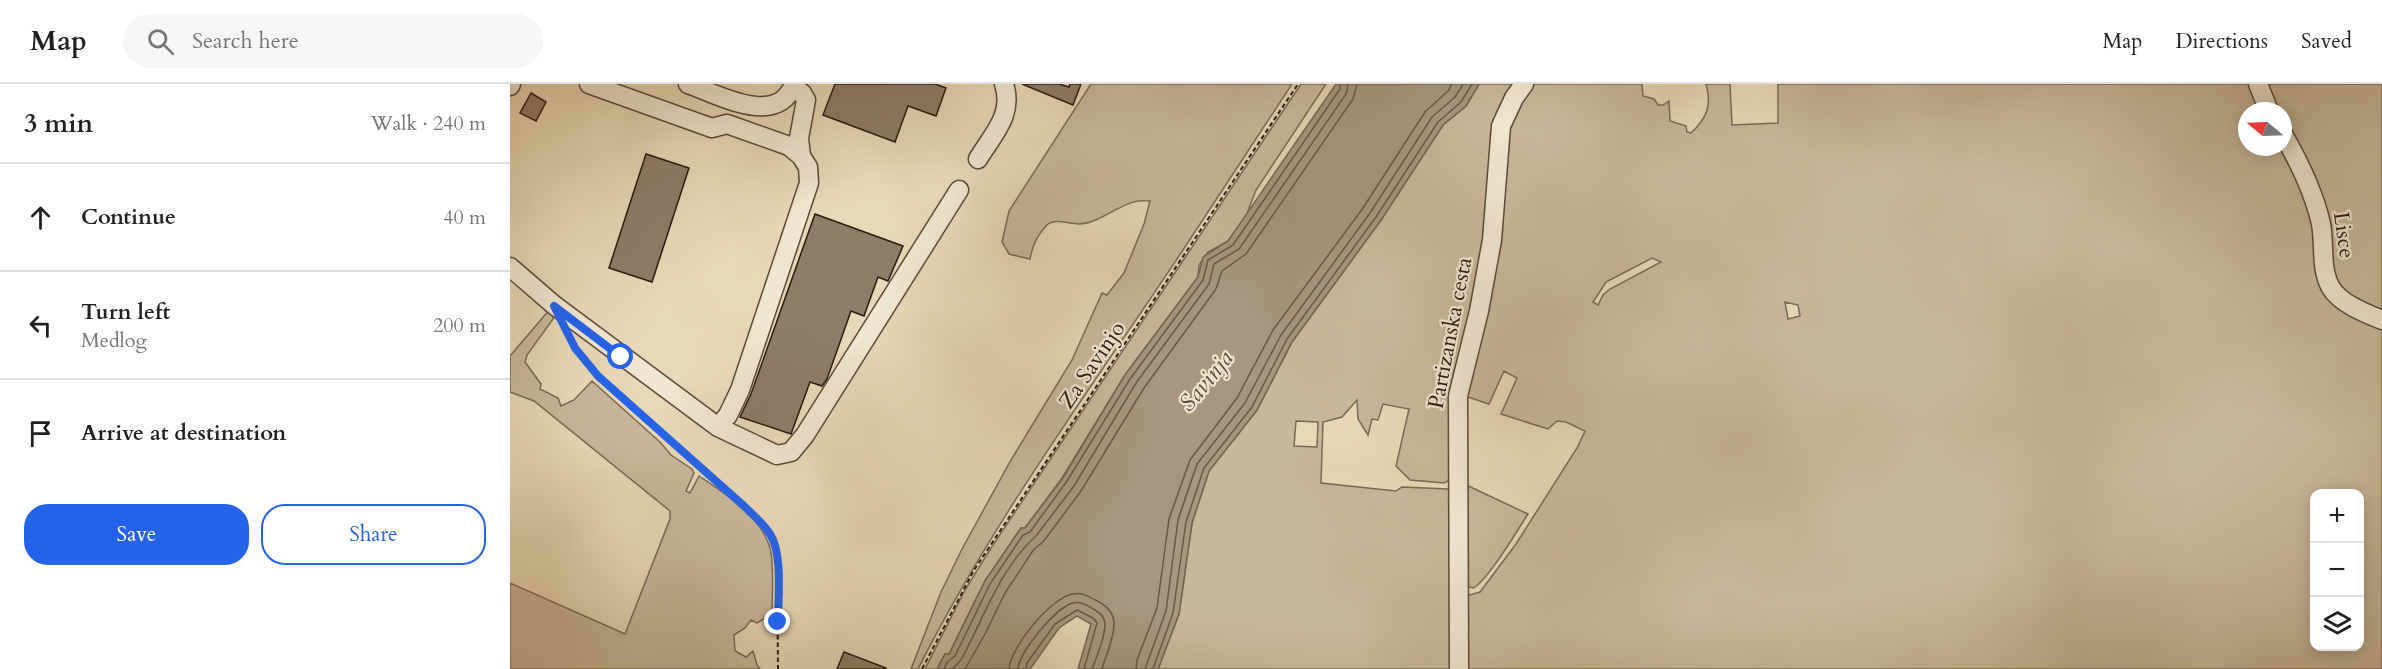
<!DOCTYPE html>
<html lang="en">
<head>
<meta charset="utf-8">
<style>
	body { margin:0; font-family:Cardo,serif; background:#f6f6f6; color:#202124 }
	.controls { position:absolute; right:18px; bottom:18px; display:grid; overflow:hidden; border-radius:12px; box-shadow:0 3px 15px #0003 }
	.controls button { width:54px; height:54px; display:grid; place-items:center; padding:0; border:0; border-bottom:2px solid #e0e0e0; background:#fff; color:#202124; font:30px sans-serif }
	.compass { position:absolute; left:1728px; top:18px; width:54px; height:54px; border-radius:50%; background:#fff; box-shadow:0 3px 15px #0003; rotate:289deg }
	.stop { position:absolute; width:18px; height:18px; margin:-14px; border:4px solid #2563eb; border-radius:50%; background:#fff }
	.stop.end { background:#2563eb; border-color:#fff; box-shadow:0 2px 6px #0008 }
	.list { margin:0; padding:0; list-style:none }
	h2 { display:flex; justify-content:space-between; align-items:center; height:78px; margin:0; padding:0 24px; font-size:26px }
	h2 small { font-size:20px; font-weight:400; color:#757577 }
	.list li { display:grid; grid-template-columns:39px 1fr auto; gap:18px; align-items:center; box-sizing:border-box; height:108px; padding:0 24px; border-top:2px solid #e0e0e0 }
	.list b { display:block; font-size:22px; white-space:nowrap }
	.list p { margin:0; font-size:20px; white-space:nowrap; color:#757577 }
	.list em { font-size:20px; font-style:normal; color:#757577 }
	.actions { display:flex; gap:12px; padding:18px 24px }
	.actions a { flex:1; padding:14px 0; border:2px solid #2563eb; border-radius:24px; text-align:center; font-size:21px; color:#2563eb }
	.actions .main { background:#2563eb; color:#fff }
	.icon { flex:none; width:33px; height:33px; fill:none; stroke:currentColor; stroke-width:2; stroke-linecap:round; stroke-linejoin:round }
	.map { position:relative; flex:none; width:1872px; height:585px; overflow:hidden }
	header { display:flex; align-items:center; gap:36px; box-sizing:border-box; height:84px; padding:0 30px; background:#fff; border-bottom:2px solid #e0e0e0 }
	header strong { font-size:28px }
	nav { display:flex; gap:33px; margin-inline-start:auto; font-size:21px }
	.search { width:420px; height:54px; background:#f6f6f6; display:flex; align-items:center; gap:15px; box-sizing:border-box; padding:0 21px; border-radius:33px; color:#757577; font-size:22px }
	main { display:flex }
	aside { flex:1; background:#fff }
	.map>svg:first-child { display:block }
</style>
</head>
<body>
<header>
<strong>Map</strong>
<div class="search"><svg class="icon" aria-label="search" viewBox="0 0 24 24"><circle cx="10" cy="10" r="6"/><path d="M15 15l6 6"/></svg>Search here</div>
<nav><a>Map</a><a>Directions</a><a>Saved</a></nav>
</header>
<main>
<aside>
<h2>3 min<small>Walk · 240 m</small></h2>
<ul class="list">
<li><svg class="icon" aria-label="ahead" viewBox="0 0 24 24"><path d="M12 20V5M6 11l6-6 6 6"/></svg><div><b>Continue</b></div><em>40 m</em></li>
<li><svg class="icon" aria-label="left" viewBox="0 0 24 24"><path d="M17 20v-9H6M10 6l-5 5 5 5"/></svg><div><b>Turn left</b><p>Medlog</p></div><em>200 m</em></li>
<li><svg class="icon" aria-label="arrive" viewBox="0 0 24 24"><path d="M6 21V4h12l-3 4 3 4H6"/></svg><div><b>Arrive at destination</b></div></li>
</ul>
<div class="actions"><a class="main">Save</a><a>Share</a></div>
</aside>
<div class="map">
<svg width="1872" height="585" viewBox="0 0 1872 585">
	<rect width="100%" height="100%" fill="#e9d8b5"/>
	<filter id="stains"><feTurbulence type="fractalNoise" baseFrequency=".00333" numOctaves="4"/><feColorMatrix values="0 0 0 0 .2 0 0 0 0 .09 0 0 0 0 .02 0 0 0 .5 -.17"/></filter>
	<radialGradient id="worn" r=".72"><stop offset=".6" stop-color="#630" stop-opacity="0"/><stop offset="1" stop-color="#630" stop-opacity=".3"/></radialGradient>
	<path fill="#c9b799" stroke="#7a6854" stroke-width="1.5" fill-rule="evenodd" d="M581 0H782C746 54 711 109 675 163 583 302 483 436 408 585H401L431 508 452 465 501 376 562 276 592 209 597 211 614 189 634 140 640 117C616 112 594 139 569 140 559 140 545 134 537 141 528 150 522 162 520 175L499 170 492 158 499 127Z
		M791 0H816L746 106 736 132 718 157 698 168 689 181 688 193 615 291 552 394 515 444H511L475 497 439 570H435L427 585H415L455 506 481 464Z
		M969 0H1008L977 154 942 301C935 308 938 311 943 319L940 396 934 399 900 396 886 382 899 325 873 320 868 336 862 335 858 351 848 335 847 316 832 333 813 338 811 399 886 407 892 403 938 405 943 407 944 585H648L669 530 682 439 699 387 747 326 782 258 871 136 933 41 956 22ZM786 337 808 338 807 363 784 362Z
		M1020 0H1132L1133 12 1144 15 1148 21H1153L1159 17 1160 37 1176 42 1177 48 1181 49C1197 34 1202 21 1196 0H1220L1222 41 1268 39V0H1744L1755 27H1737V63H1773L1803 124 1815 198 1872 239V585H954L956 512 970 508 1006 460 1067 364 1075 347 1056 338 1047 337 1038 345 991 330 1007 294 994 287 979 320 955 312 998 40ZM1142 174 1151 178 1100 205 1093 211 1088 221 1083 218 1096 198ZM1275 218 1288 221 1290 232 1278 235ZM1804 410H1850V562H1804Z
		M1752 0H1872V233L1832 211 1773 43V27H1764Z
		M40 225 43 228V235L17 271 15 278 31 300 30 305 48 314 51 322 64 316 82 297 150 358 161 371 182 385 184 389 176 407 180 409 189 392C216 410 255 434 261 469 264 488 262 510 262 530L247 539 241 536 235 544 224 551 225 567 236 573 243 567 247 581 250 585H0V499L115 550 160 435V427L24 317 0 308V272Z
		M952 399 1018 430C1008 445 977 498 963 504L956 502Z"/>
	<path fill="#a8977d" stroke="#766451" stroke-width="1.5" d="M826 0H969L956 22 933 41 871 136 782 258 747 326 699 387 682 439 669 530 648 585H568L581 540 567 532 549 544 520 585H427L435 570H439L475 497 511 444H515L553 394 615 291 688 193 693 173 718 157Z"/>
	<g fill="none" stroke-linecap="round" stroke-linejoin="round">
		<path stroke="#6a5846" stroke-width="1.5" d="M434 585 438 577 445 572 480 500 513 451 520 448 557 397 620 295 693 196 698 176 723 161 830 5V0
			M442 585 451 576C474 534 490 484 526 452L564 402 626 299 699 200 704 180 729 165 836 10 838 0
			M455 585 475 550 495 509 524 465 533 458 571 407 634 304 706 205 712 187 736 170 843 15 847 0
			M499 585C500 564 541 513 563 510 573 508 581 514 589 518 598 523 604 530 604 540 604 554 596 571 592 585
			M508 585C509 568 546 523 563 519 571 517 578 522 585 526 590 529 595 533 595 540 595 554 587 572 582 585
			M516 585 517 579 545 540 567 526 583 534 587 539 574 585
			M626 585 627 576 647 524 659 435 680 376 727 314 763 246 853 124 915 28 938 7 942 0
			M635 585 656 527 668 436 687 380 735 319 771 251 860 129 922 33 945 13 953 0
			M643 585 663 529 676 438 694 384 742 323 777 255 866 133 928 38 951 18 962 0"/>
	</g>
	<path fill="#8e7c66" stroke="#2b1810" stroke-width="1.5" d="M325 0H425L436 4 426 32 398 22 385 58 313 31Z
		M512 0H549L559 3 560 0H571L563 21Z
		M21 9 36 18 26 37 10 29Z
		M136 70 179 84 142 198 99 184Z
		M305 130 393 162 378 197 368 193 354 232 341 227 317 295 312 302 300 298 281 350 230 333 241 310Z
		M334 568 376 584V585H327Z"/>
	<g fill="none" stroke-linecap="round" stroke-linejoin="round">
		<g stroke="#5a4839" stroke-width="21">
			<path id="minor" d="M79 0 202 44 217 40 279 62 291 72 298 83 299 99 230 306 218 331 208 343
				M178 0C209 11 267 44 284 0
				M1748 0 1759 27
				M0 2 1 0
				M283 4 292 9 296 16 289 54 291 72
				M1773 50C1789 78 1804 108 1811 140 1815 161 1810 185 1821 204 1831 220 1855 229 1872 236
				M468 75C483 50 504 31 494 0
				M0 183 44 221 208 343 267 371 281 368 295 351 449 106
				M949 585 948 312 969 227 982 156 991 42 1004 14 1014 0"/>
		</g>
		<path stroke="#2b1810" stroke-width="2" stroke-dasharray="4.5 3" stroke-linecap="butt" d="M61 254 73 275 104 307 234 422C250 437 260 448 267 469L268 585
			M412 585 464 486 788 0"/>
		<use href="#minor" stroke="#f1e6cf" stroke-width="18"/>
	</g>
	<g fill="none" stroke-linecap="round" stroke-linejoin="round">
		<path stroke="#2563eb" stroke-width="8" d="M111 273 44 222 65 264 88 292 234 422C243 431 253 439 260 450 273 470 268 514 268 538"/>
	</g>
	<g text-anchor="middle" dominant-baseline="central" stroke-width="4.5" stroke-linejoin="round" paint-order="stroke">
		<g font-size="22" fill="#2b1810" stroke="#f1e6cf">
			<text transform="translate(1834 151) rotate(82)">Lisce</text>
			<text transform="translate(940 249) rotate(-79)">Partizanska cesta</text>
			<text transform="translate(582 281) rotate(-56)">Za Savinjo</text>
		</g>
		<g font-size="24" font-style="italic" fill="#5d4b3c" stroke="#f1e6cf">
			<text transform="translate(696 297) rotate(-51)">Savinja</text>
		</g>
	</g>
	<rect width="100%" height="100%" filter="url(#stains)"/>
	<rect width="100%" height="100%" fill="url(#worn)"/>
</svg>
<div class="controls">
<button>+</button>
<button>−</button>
<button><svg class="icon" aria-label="layers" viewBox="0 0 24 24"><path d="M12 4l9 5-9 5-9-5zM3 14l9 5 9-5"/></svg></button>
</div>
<svg class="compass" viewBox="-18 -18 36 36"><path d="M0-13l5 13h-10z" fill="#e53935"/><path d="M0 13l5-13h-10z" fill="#757577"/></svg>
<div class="stop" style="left:111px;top:273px"></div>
<div class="stop end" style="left:268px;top:538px"></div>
</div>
</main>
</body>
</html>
